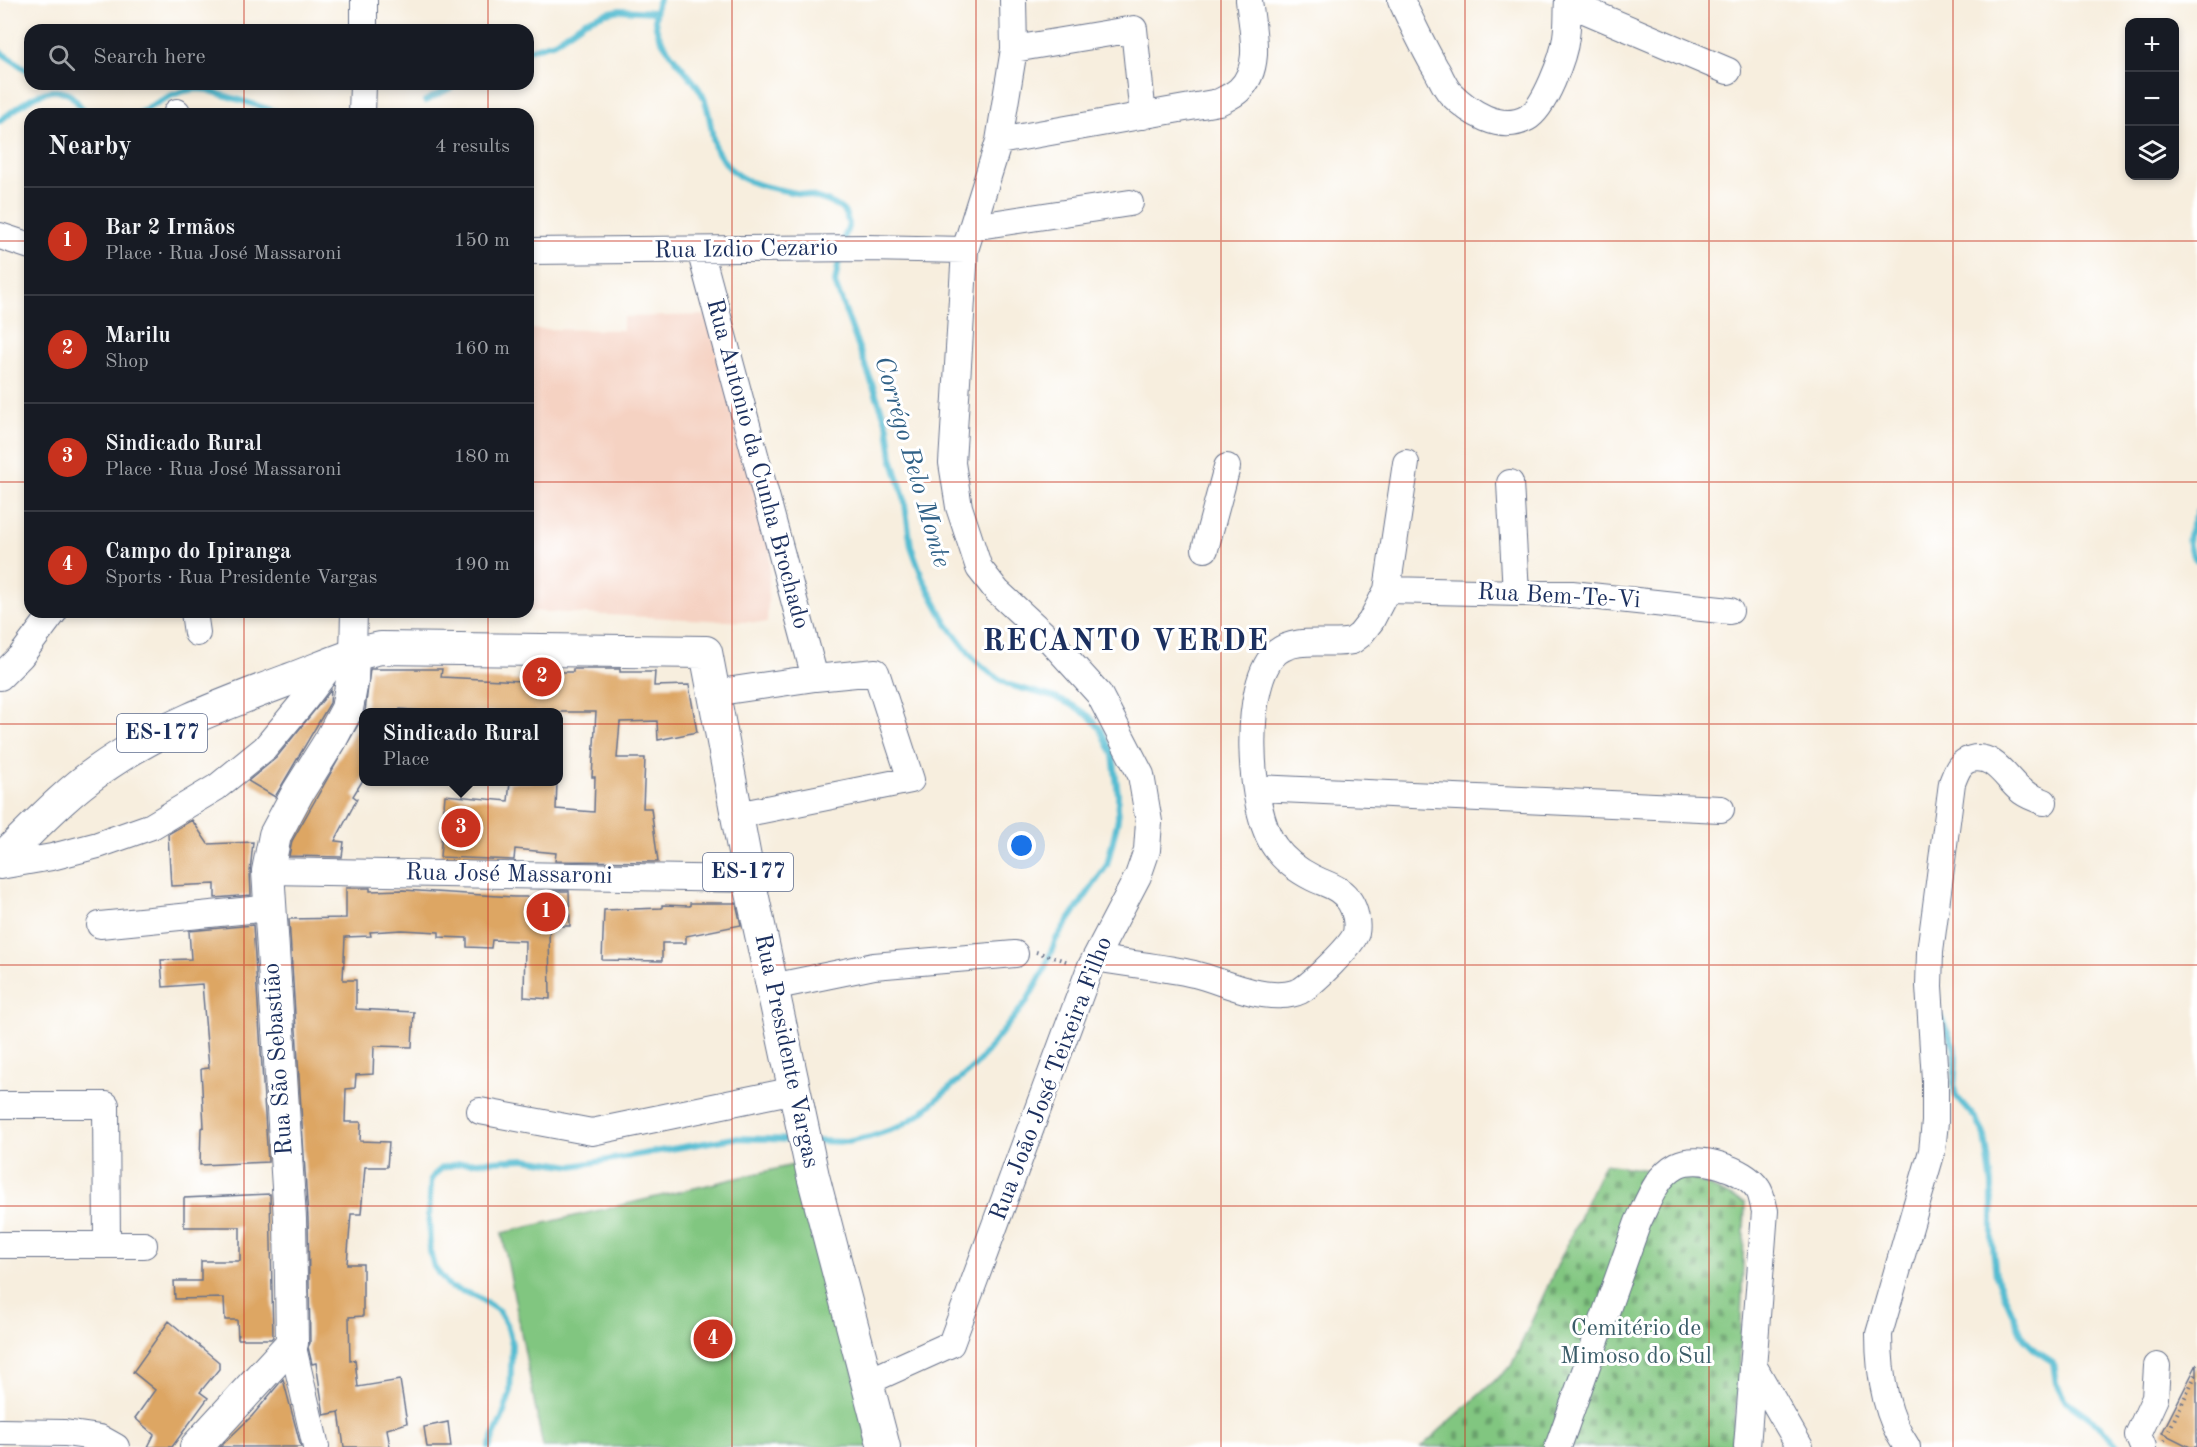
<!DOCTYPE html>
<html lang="en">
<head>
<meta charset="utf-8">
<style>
	body { margin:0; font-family:"Old Standard TT",serif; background:#242831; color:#f1f3f6 }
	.controls { position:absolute; right:18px; top:18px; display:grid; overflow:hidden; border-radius:12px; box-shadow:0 3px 9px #0003 }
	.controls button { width:54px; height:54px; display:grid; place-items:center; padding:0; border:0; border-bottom:2px solid #363941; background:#171b24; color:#f1f3f6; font:30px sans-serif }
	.you { position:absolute; left:1022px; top:846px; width:21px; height:21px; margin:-15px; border:4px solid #fff; border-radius:50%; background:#1a73e8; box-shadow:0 0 0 9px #1a73e833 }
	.badge { display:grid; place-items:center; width:39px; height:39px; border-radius:50%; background:#c8321e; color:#fff; font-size:20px; font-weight:700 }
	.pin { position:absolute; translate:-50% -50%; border:3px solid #fff; box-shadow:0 2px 6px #0006 }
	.popup { position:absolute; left:359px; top:708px; width:204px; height:78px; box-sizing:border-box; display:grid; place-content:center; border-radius:12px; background:#171b24; filter:drop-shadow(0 2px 4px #0005); font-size:20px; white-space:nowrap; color:#9ea1a6 }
	.popup b { font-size:22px; color:#f1f3f6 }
	.popup::after { content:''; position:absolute; left:50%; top:100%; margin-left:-12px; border:12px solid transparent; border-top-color:#171b24 }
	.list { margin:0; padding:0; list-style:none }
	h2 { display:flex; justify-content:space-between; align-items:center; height:78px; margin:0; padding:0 24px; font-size:26px }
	h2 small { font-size:20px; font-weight:400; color:#9ea1a6 }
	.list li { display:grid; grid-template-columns:39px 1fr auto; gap:18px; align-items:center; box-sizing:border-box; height:108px; padding:0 24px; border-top:2px solid #363941 }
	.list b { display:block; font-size:22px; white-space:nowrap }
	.list p { margin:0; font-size:20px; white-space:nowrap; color:#9ea1a6 }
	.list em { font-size:20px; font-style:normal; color:#9ea1a6 }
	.icon { flex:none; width:33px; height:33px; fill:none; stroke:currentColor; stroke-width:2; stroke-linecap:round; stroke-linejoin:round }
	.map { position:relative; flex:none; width:2197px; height:1447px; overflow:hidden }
	.search { position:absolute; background:#171b24; box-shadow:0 3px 9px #0003; left:24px; top:24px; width:510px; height:66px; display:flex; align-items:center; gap:15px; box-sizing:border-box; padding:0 21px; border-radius:18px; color:#9ea1a6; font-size:22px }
	.panel { position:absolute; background:#171b24; box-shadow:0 3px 9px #0003; left:24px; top:108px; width:510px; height:510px; border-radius:18px }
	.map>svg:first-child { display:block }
</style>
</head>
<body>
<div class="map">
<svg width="2197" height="1447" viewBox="0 0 2197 1447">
	<defs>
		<pattern id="cemetery-stones" width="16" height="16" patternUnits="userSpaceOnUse" patternTransform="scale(1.5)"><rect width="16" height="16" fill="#81c680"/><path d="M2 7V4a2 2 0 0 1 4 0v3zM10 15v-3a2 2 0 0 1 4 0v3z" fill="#69a16c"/></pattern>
	</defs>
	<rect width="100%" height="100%" fill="#fff"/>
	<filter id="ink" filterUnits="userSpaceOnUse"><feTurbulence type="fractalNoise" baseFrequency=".0167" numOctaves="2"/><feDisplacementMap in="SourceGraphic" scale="12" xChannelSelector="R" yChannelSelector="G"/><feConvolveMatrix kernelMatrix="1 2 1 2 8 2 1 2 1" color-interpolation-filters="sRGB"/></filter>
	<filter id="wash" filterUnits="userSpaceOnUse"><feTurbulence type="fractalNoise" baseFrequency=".008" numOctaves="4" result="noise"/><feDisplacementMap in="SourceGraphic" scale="24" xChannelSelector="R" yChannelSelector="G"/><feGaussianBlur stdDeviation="1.35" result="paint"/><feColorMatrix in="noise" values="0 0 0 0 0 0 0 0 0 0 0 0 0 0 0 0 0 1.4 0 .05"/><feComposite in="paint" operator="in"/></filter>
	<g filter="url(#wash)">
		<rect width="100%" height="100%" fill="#f7eede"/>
		<path fill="#f5d2c2" d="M714 315 772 519 767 623 528 611V329L623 330V317Z"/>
		<path fill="url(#cemetery-stones)" stroke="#4e7a6f" stroke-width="1.5" d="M1604 1164 1685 1175 1745 1203 1739 1384 1731 1447H1421L1511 1366Z"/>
		<path fill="#81c680" stroke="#4e7a6f" stroke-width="1.5" d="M810 1161 869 1447H543L502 1233Z"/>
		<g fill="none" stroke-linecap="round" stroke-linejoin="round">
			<path stroke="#54bcd1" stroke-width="6" d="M659 0C641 37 686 64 702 94 710 109 711 132 715 148 721 158 729 170 739 176 766 193 817 191 840 208 846 212 847 218 849 224L843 241
				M528 50 555 42 585 21 606 13 620 10 654 12
				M0 52 30 72
				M425 101 458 84
				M138 114C160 101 181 86 207 90L278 112
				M0 121C17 108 44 83 67 93 75 97 81 108 86 114
				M2197 512C2190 529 2182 546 2197 560
				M1941 1018 1954 1046 1956 1059 1954 1087 1956 1096 1976 1119 1985 1136 1992 1185V1239L1996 1276 2024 1339 2036 1351 2053 1362 2056 1383 2065 1400 2101 1426 2118 1447
				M816 1141 847 1142 870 1137 899 1127 920 1114 975 1066 1027 1001 1044 970 1056 939 1107 865 1118 819V794L1113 755 1100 728 1089 716 1072 705 1053 697 1009 685 990 673 973 658 947 624 923 579 911 546 904 497 892 458 888 427 835 283 840 254
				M489 1447 502 1418 510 1394 512 1344 508 1328 499 1311 476 1296 450 1287 434 1267 430 1251 429 1217 431 1180 434 1175 442 1168 460 1163 525 1159 573 1166 734 1138 797 1140"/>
		</g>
		<g id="blocks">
			<path fill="#dda664" d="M370 669H442L441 677 522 681V672H573V669H620V672H655L654 686 689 685 697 732 658 740 657 721 620 722 617 758H645L643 808H651L658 862 555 861 556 853 515 849 514 860 440 857 445 795 508 801 510 782H557L556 809 594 812 595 777H592L596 712H437L400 709 399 712H365Z
				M331 690 330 703 275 797 248 781 276 758Z
				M363 716V780L353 796 357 799 335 841 344 842 342 857 289 856 292 841Z
				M192 820 208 844 253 842 250 872 251 895 215 898V884L171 886 168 834Z
				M346 888H370V891L403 890 514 897H552L553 891H569L570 926H549L550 999 524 997 525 941 492 940 491 948 467 947V938L439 937V932L402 930 370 932 371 936 345 937 343 980H356V1009L414 1012 412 1047 374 1046 373 1074 356 1075 355 1088 346 1089 345 1122H361L360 1141 389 1142 387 1167H365L361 1214H351L347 1264H363V1316L349 1317 350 1361 355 1360 358 1387 400 1380 407 1423 387 1429 390 1447H344L339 1412 324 1415 316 1363 312 1364 308 1347 310 1343 308 1218 289 919 346 918Z
				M690 903H736L741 925 686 936V943H662V961L602 960 604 910 662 908V905L690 906Z
				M253 925 268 1162 200 1165 201 1128 204 1127 201 1069 209 1068 202 984 163 987 161 960 191 959 189 931Z
				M270 1194 273 1337 271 1339H238L237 1320H225L224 1298 175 1299 174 1281H201V1261H240V1227H184V1198Z
				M169 1321 219 1362V1369L200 1392 208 1398 172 1447H148L154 1435 135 1418 155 1390 133 1372Z
				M2197 1364V1447H2190L2162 1433Z
				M283 1379 301 1447H220L252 1416Z
				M448 1422 451 1447H427L424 1427Z"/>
		</g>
	</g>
	<g filter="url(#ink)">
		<use href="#blocks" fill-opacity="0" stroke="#68728b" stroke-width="1.5"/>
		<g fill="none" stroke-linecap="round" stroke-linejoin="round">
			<g stroke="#68728b" stroke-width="28">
				<path id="minor" d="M1401 0C1412 23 1423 47 1436 69 1441 77 1444 86 1450 93 1469 112 1500 133 1527 118 1545 108 1564 56 1566 37 1568 25 1567 12 1568 0
					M1568 3 1728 71
					M364 30V0
					M1014 49 1134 29 1143 116
					M177 114V112
					M362 114 363 84
					M999 141 1219 102C1225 99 1234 95 1239 90 1263 68 1252 29 1249 0
					M972 227 1130 203
					M0 236 30 246
					M700 250 815 678
					M528 251 868 248 965 250
					M1510 483 1516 593
					M1205 549 1227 467
					M1387 590 1572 594 1730 611
					M194 612 197 633
					M353 653 354 612
					M0 677 21 656 54 612
					M713 693 815 678 876 672 911 780 737 815
					M1256 788 1721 809
					M0 866 52 857 98 845 152 826 217 787 265 748 304 701 332 664
					M268 871 749 879
					M100 925 270 908
					M1096 958C1128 964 1162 967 1194 974 1222 981 1253 997 1282 995 1287 995 1296 993 1300 991 1312 984 1352 946 1356 933 1358 923 1355 910 1350 902 1341 887 1327 885 1313 878 1299 871 1284 860 1275 847 1248 811 1241 682 1277 652 1297 636 1329 646 1352 641L1360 635 1371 621 1387 590 1406 463
					M772 987 874 966 1015 954
					M0 1105H106L107 1244
					M480 1111 592 1132 795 1090
					M0 1245H144
					M292 1343 316 1447
					M1753 1365 1800 1447
					M867 1382 951 1344 1090 968 1138 876 1147 850 1149 822 1141 775 1099 694 1050 640 997 591 979 568 959 507 952 463 965 250 999 141 1014 49 1013 0
					M0 1432 65 1433 100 1438 116 1447
					M1558 1447 1638 1222C1648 1202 1656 1176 1677 1165 1698 1154 1745 1169 1758 1189 1762 1194 1763 1205 1765 1211L1747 1447
					M1907 1447C1885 1415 1879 1372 1879 1334L1932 1151 1935 1122V1080L1929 986 1930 952 1952 783C1956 773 1959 762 1971 759 1993 753 2005 777 2019 789 2026 796 2035 798 2044 802
					M2143 1447 2138 1435 2155 1398 2157 1366"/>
			</g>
			<g stroke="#68728b" stroke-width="34">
				<path id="major" d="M0 860C32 830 62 796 98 771 156 729 224 704 291 679 321 668 349 654 381 648L706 652 749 879 813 1176 884 1447
					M196 1447 292 1343 290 1219 268 871 275 835 298 792 330 741 347 709 352 681 353 653"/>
			</g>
			<path stroke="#68728b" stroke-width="4" stroke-dasharray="1.5 4.5" stroke-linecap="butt" d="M1036 952 1069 962
				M2164 1441 2197 1372"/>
			<use href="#minor" stroke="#fff" stroke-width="26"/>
			<use href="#major" stroke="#fff" stroke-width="32"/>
		</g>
	</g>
	<path fill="none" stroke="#c8321e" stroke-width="1.5" stroke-opacity="0.55" d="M244 0V30M488 0V30M732 0V1447M976 0V1447M1221 0V1447M1465 0V1447M1709 0V1447M1953 0V1447M244 84V114M488 84V114M0 241H30M528 241H2197M0 482H30M528 482H2197M244 612V1447M488 612V1447M0 724H2197M0 965H2197M0 1206H2197"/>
	<g text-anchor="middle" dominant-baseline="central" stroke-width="6" stroke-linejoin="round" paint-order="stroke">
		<g fill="#fff" stroke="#5f6d8e" stroke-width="1.5">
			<rect x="117" y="714" width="90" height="38" rx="4.5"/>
			<rect x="703" y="853" width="90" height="38" rx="4.5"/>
		</g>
		<g font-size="22" font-weight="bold" fill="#1b2f5e">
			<text x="162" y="733">ES-177</text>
			<text x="748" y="872">ES-177</text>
		</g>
		<g font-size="24" fill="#1b2f5e" stroke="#fff">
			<text transform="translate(746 250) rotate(-1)">Rua Izdio Cezario</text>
			<text transform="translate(757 464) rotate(75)">Rua Antonio da Cunha Brochado</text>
			<text transform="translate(1559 597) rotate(3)">Rua Bem-Te-Vi</text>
			<text transform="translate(509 875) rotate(1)">Rua José Massaroni</text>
			<text transform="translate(786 1051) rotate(78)">Rua Presidente Vargas</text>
			<text transform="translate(279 1059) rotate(-94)">Rua São Sebastião</text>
			<text transform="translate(1052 1079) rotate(-69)">Rua João José Teixeira Filho</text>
		</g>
		<g font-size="24" fill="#3a5c68" stroke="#fff">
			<text x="1636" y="1329">Cemitério de<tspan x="1636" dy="28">Mimoso do Sul</tspan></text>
		</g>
		<g font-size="26" font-style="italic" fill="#2f6086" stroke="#fff">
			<text transform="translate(912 462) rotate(74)">Corrégo Belo Monte</text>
		</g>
		<g font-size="30" font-weight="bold" letter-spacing="1.5" fill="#1b2f5e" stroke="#fff">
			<text x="1126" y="642">RECANTO VERDE</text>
		</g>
	</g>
</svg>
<div class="controls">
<button>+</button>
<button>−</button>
<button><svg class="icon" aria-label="layers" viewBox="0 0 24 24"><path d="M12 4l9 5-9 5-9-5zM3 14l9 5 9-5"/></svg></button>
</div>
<div class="you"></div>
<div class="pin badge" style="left:546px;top:912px">1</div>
<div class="pin badge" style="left:542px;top:677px">2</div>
<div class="pin badge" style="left:461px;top:828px">3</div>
<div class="popup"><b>Sindicado Rural</b>Place</div>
<div class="pin badge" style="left:713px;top:1339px">4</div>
<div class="search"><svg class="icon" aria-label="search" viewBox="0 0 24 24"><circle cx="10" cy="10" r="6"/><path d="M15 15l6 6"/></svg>Search here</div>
<section class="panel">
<h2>Nearby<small>4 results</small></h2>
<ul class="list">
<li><span class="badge">1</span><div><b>Bar 2 Irmãos</b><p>Place · Rua José Massaroni</p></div><em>150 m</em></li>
<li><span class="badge">2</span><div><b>Marilu</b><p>Shop</p></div><em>160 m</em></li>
<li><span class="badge">3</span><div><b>Sindicado Rural</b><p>Place · Rua José Massaroni</p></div><em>180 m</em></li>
<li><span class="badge">4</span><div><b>Campo do Ipiranga</b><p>Sports · Rua Presidente Vargas</p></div><em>190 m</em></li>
</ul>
</section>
</div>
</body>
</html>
